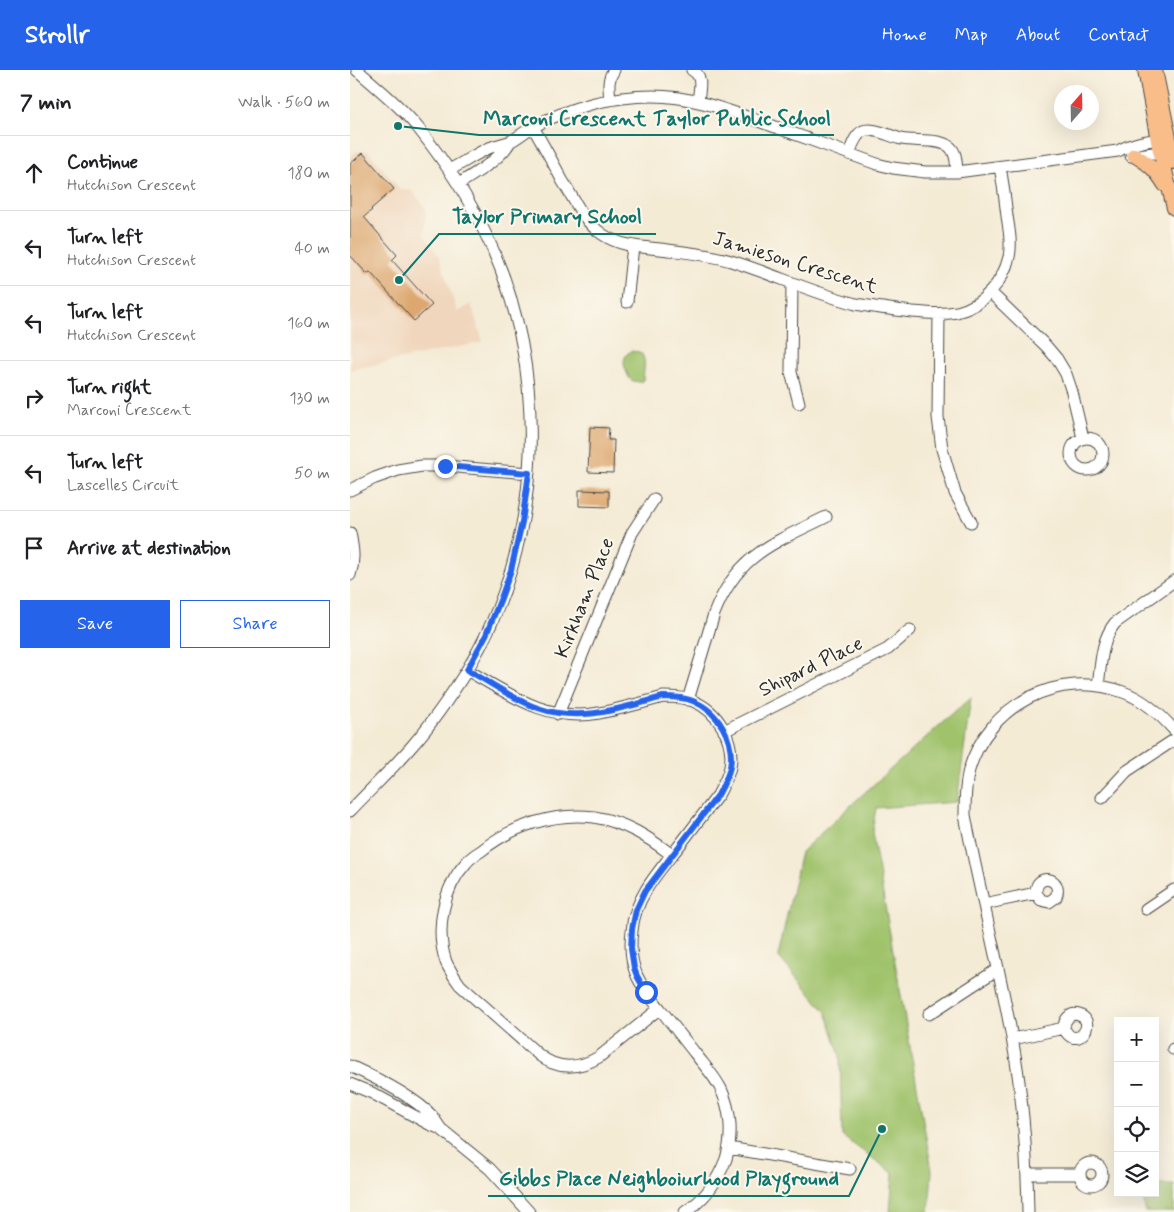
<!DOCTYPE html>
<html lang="en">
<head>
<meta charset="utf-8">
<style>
	body { margin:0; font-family:Mynerve,sans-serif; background:#f6f6f6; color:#202124 }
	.controls { position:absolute; right:15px; bottom:15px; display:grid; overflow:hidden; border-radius:0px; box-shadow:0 5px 20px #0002 }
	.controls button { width:45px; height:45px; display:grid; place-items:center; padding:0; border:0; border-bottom:1px solid #e0e0e0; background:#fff; color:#202124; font:25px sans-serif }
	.compass { position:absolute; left:704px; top:15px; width:45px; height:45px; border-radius:50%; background:#fff; box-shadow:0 5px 20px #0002; rotate:20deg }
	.stop { position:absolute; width:15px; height:15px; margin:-11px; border:4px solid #2563eb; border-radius:50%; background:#fff }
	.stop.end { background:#2563eb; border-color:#fff; box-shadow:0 1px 5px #0008 }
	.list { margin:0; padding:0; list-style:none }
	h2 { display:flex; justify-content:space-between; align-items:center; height:65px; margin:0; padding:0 20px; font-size:21px }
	h2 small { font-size:16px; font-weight:400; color:#757577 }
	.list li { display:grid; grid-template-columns:32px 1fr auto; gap:15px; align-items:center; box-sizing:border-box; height:75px; padding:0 20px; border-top:1px solid #e0e0e0 }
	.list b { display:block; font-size:19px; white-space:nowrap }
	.list p { margin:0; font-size:16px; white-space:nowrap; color:#757577 }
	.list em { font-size:16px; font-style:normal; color:#757577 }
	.actions { display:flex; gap:10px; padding:15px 20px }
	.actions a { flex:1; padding:11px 0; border:1px solid #2563eb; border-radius:0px; text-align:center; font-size:18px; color:#2563eb }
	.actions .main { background:#2563eb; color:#fff }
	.icon { flex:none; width:28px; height:28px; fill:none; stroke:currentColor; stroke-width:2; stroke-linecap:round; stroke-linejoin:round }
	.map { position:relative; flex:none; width:824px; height:1142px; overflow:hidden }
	header { display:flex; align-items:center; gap:30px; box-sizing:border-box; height:70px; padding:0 25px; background:#2563eb; color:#fff }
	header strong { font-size:24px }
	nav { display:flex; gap:28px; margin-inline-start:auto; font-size:18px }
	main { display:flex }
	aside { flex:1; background:#fff }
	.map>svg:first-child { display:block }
</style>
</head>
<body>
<header>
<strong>Strollr</strong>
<nav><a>Home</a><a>Map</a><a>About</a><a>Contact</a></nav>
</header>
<main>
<aside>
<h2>7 min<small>Walk · 560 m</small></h2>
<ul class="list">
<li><svg class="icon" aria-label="ahead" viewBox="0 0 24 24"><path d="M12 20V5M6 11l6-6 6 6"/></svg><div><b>Continue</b><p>Hutchison Crescent</p></div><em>180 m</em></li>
<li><svg class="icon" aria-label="left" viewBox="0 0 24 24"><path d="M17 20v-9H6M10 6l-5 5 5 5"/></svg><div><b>Turn left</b><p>Hutchison Crescent</p></div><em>40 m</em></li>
<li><svg class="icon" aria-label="left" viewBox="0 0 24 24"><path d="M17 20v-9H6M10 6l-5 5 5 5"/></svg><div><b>Turn left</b><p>Hutchison Crescent</p></div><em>160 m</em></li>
<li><svg class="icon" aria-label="right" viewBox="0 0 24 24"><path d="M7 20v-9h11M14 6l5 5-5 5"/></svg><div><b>Turn right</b><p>Marconi Crescent</p></div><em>130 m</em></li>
<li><svg class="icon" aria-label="left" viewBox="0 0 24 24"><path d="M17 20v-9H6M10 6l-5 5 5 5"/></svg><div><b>Turn left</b><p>Lascelles Circuit</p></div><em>50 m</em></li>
<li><svg class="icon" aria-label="arrive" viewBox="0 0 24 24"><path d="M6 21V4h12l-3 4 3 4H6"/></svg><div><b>Arrive at destination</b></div></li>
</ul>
<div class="actions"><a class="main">Save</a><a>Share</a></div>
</aside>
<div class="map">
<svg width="824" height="1142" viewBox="0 0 824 1142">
	<rect width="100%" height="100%" fill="#fbf7ec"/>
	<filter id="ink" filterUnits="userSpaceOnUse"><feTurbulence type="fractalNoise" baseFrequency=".02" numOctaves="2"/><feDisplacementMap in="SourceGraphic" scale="10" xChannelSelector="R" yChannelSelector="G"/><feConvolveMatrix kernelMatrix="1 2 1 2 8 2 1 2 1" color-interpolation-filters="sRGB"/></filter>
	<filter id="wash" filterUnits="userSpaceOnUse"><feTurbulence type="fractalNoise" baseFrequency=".0096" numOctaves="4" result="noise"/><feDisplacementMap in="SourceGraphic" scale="20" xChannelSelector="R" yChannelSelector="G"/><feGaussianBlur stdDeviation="1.12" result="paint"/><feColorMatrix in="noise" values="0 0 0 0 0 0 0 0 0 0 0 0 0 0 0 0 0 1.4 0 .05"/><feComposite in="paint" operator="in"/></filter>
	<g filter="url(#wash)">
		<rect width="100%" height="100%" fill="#f4ebd5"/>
		<path fill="#f0d6bc" d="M18 81 51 120H61L76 138 74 165 89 186 107 242 121 234 133 272 0 300V87L6 82Z"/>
		<path fill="#9fc26b" stroke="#65764b" d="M281 281C284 282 287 281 289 282 298 286 293 303 293 310L290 312C288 312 283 311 281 310 279 308 278 306 277 303 273 295 272 286 281 281Z
			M621 627 607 732 526 738 522 762 582 1101 579 1142H540L543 1103 492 1066 490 986 476 942 428 886 451 782 513 724Z
			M805 1112 810 1115H824V1142H795L793 1123H805Z"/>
		<g id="blocks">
			<path fill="#dda76f" d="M13 83 44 119 21 139 22 140 14 147 47 185 42 190 82 235 64 251 20 202 17 204 0 185V94Z
				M240 357 259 358 258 370H264L263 403 238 402Z
				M229 420 259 421V437L229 436Z"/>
		</g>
	</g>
	<g filter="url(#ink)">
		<use href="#blocks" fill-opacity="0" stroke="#494844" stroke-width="1"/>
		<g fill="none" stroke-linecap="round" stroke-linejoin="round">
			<g stroke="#494844" stroke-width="13">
				<path id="minor" d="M342 0C354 6 349 20 348 32
					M260 30C259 19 257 9 264 0
					M183 57C193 75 203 92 212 110 224 129 233 151 252 164 269 176 290 177 310 179 334 182 358 184 381 191 423 204 463 223 506 234 522 237 538 239 554 241 572 243 590 245 607 242 633 236 653 212 659 187 662 173 659 159 657 146 655 129 653 113 650 97
					M499 84C502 76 505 65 513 61 522 57 540 66 551 69 564 72 589 68 600 77 607 83 606 94 607 102
					M781 86 810 82 816 77
					M99 100C113 93 125 84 139 78 146 75 154 74 161 71 169 67 175 61 183 57 220 37 261 26 303 26 344 26 382 42 420 55 456 68 491 81 527 94L543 98 575 102H607L768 81C776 76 798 69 808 70 810 70 813 72 816 73
					M109 114C126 102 149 91 160 72
					M442 213 441 302 449 333
					M640 222 696 276 707 289 716 304 722 322 733 368
					M277 232 283 176
					M589 244 588 347 592 379 605 423 621 452
					M721 384a16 16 0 1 1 32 0a16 16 0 1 1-32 0Z
					M0 420 25 408 48 400 72 396H95L179 403
					M0 463C3 478 5 490 0 505
					M117 600C159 624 198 653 249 643 270 639 292 633 313 627 322 627 334 627 343 631 368 641 385 670 380 697 378 707 373 716 368 725 355 742 342 759 329 776 309 801 284 828 282 861 280 876 281 892 287 906 293 919 302 929 311 940 322 954 333 968 344 982 353 994 364 1005 371 1019 381 1040 383 1066 376 1089 368 1110 354 1130 335 1142
					M748 616C751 594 751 570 765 553L824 511
					M338 630 364 544C387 484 424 473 476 447
					M208 644 282 463 304 429
					M374 661 538 579 560 560
					M752 728 777 701 824 670
					M0 741C21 719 42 699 62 676 82 653 100 627 117 600 194 474 201 300 137 167 119 128 95 92 69 59 51 37 29 19 7 0
					M634 834 686 823C685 802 714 807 706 827L699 832 691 830 686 823
					M796 839 824 820
					M309 939 249 987C229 999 207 1000 189 985L110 915C105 908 100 901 96 892 85 860 93 818 116 793 120 788 126 784 131 781 162 756 204 742 244 747 275 752 298 767 322 785
					M579 944 648 899
					M663 969 714 958C714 950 720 942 729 945 749 952 725 983 714 958
					M823 979H824
					M0 996C24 1007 64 1027 82 1046 85 1050 88 1055 91 1059
					M0 1014 22 1023 79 1054 91 1059 140 1099 179 1142
					M379 1078 500 1099
					M730 1104a11 11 0 1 1 22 0a11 11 0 1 1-22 0Z
					M678 1104H730
					M678 1142C677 1084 673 1026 662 968 649 894 629 820 615 745 615 730 615 715 619 700 638 635 709 598 773 622 793 629 810 644 824 660"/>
			</g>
			<g stroke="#494844" stroke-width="16">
				<path id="major" d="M795 0 809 76 824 138
					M805 0 824 92
					M784 85C799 94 806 100 815 115"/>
			</g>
			<use href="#minor" stroke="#fff" stroke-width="11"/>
			<use href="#major" stroke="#f8bd89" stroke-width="14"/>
		</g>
	</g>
	<g fill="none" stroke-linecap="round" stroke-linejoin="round" filter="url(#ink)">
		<path stroke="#2563eb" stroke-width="6" d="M95 396 179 403 172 452 161 500 151 528 136 565 117 600C140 612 164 630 188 638 230 653 272 638 313 627 322 627 334 627 343 631 368 641 385 670 380 697 378 707 373 716 368 725L295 821 286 840 282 859 281 879 284 898 287 906 296 922"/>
	</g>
	<g text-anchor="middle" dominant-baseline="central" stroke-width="4" stroke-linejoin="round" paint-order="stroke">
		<g font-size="20" fill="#2b2b2b" stroke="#fbf7ec">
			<text transform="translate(445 193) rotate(17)">Jamieson Crescent</text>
			<text transform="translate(235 528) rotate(-68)">Kirkham Place</text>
			<text transform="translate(461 597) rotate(-26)">Shipard Place</text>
		</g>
	</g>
	<path fill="none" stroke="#0f766e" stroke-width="2" d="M48 56L129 65H484M49 210L89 164H306M532 1059L499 1126H138"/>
	<g fill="#0f766e" stroke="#fbf7ec" stroke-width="2">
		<circle cx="48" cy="56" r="5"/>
		<circle cx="49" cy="210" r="5"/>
		<circle cx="532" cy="1059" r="5"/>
	</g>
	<g font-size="21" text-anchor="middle" font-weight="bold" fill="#0f766e" stroke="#fbf7ec" stroke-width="4" stroke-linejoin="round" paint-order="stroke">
		<text x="307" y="55">Marconi Crescent Taylor Public School</text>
		<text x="197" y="153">Taylor Primary School</text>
		<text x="319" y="1115">Gibbs Place Neighboiurhood Playground</text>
	</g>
</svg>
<div class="controls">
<button>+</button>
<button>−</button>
<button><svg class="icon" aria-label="locate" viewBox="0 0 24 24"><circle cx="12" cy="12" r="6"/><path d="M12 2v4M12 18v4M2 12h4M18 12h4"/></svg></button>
<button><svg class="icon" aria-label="layers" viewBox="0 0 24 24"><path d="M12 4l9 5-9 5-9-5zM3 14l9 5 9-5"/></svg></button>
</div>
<svg class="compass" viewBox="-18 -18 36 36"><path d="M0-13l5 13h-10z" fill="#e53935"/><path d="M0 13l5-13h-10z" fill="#757577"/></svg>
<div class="stop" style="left:296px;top:922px"></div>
<div class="stop end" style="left:95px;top:396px"></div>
</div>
</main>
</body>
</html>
